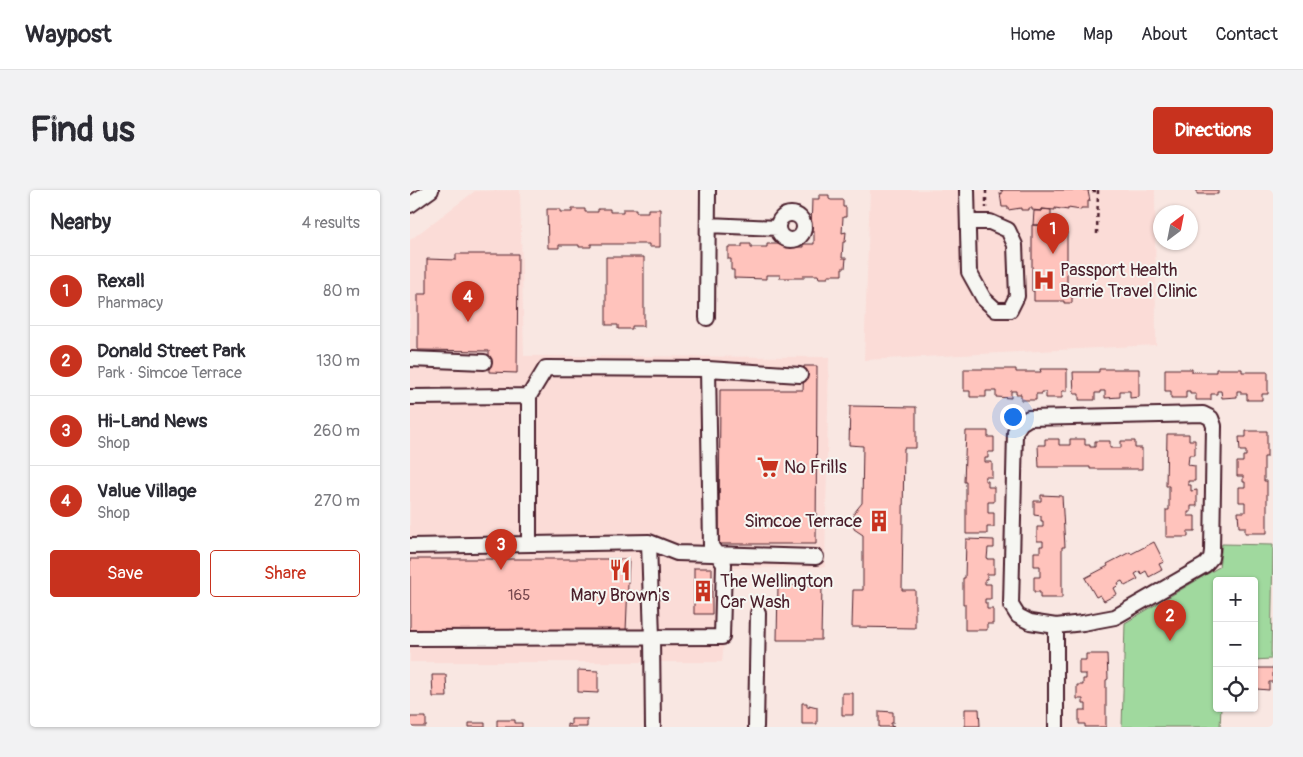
<!DOCTYPE html>
<html lang="en">
<head>
<meta charset="utf-8">
<style>
	body { margin:0; font-family:Pangolin,sans-serif; background:#f2f2f3; color:#2b2b33 }
	.controls { position:absolute; right:15px; bottom:15px; display:grid; overflow:hidden; border-radius:5px; box-shadow:0 1px 4px #0004 }
	.controls button { width:45px; height:45px; display:grid; place-items:center; padding:0; border:0; border-bottom:1px solid #e1e1e2; background:#fff; color:#2b2b33; font:25px sans-serif }
	.compass { position:absolute; left:743px; top:15px; width:45px; height:45px; border-radius:50%; background:#fff; box-shadow:0 1px 4px #0004; rotate:32deg }
	.you { position:absolute; left:602px; top:226px; width:18px; height:18px; margin:-12px; border:4px solid #fff; border-radius:50%; background:#1a73e8; box-shadow:0 0 0 8px #1a73e833 }
	.badge { display:grid; place-items:center; width:32px; height:32px; border-radius:50%; background:#c8321e; color:#fff; font-size:16px; font-weight:700 }
	.pin { position:absolute; translate:-50% -41px; filter:drop-shadow(0 1px 2px #0008) }
	.pin::after { content:''; position:absolute; top:26px; width:18px; height:15px; background:inherit; clip-path:polygon(0 0,100% 0,50% 100%) }
	.list { margin:0; padding:0; list-style:none }
	h2 { display:flex; justify-content:space-between; align-items:center; height:65px; margin:0; padding:0 20px; font-size:21px }
	h2 small { font-size:16px; font-weight:400; color:#7c7c81 }
	.list li { display:grid; grid-template-columns:32px 1fr auto; gap:15px; align-items:center; box-sizing:border-box; height:70px; padding:0 20px; border-top:1px solid #e1e1e2 }
	.list b { display:block; font-size:19px; white-space:nowrap }
	.list p { margin:0; font-size:16px; white-space:nowrap; color:#7c7c81 }
	.list em { font-size:16px; font-style:normal; color:#7c7c81 }
	.actions { display:flex; gap:10px; padding:15px 20px }
	.actions a { flex:1; padding:11px 0; border:1px solid #c8321e; border-radius:5px; text-align:center; font-size:18px; color:#c8321e }
	.actions .main { background:#c8321e; color:#fff }
	.icon { flex:none; width:28px; height:28px; fill:none; stroke:currentColor; stroke-width:2; stroke-linecap:round; stroke-linejoin:round }
	.map { position:relative; flex:none; width:863px; height:537px; overflow:hidden; border-radius:5px }
	header { display:flex; align-items:center; gap:30px; box-sizing:border-box; height:70px; padding:0 25px; background:#fff; border-bottom:1px solid #e1e1e2 }
	header strong { font-size:24px }
	nav { display:flex; gap:28px; margin-inline-start:auto; font-size:18px }
	.intro { display:flex; align-items:center; justify-content:space-between; box-sizing:border-box; height:120px; padding:0 30px }
	h1 { margin:0; font-size:35px }
	.button { padding:12px 22px; border-radius:5px; background:#c8321e; color:#fff; font-size:18px; font-weight:700 }
	main { display:flex; gap:30px; padding:0 30px }
	aside { flex:1; background:#fff; border-radius:5px; box-shadow:0 1px 4px #0004 }
	.map>svg:first-child { display:block }
</style>
</head>
<body>
<header>
<strong>Waypost</strong>
<nav><a>Home</a><a>Map</a><a>About</a><a>Contact</a></nav>
</header>
<div class="intro"><h1>Find us</h1><a class="button">Directions</a></div>
<main>
<aside>
<h2>Nearby<small>4 results</small></h2>
<ul class="list">
<li><span class="badge">1</span><div><b>Rexall</b><p>Pharmacy</p></div><em>80 m</em></li>
<li><span class="badge">2</span><div><b>Donald Street Park</b><p>Park · Simcoe Terrace</p></div><em>130 m</em></li>
<li><span class="badge">3</span><div><b>Hi-Land News</b><p>Shop</p></div><em>260 m</em></li>
<li><span class="badge">4</span><div><b>Value Village</b><p>Shop</p></div><em>270 m</em></li>
</ul>
<div class="actions"><a class="main">Save</a><a>Share</a></div>
</aside>
<div class="map">
<svg width="863" height="537" viewBox="0 0 863 537">
	<rect width="100%" height="100%" fill="#f9e7e2"/>
	<filter id="ink" filterUnits="userSpaceOnUse"><feTurbulence type="fractalNoise" baseFrequency=".02" numOctaves="2"/><feDisplacementMap in="SourceGraphic" scale="10" xChannelSelector="R" yChannelSelector="G"/><feConvolveMatrix kernelMatrix="1 2 1 2 8 2 1 2 1" color-interpolation-filters="sRGB"/></filter>
	<g filter="url(#ink)">
		<path fill="#fbdcd7" d="M110 0 114 166 419 167 415 377 322 378 312 472H0V50L65 1Z
			M460 0H745L746 155 454 170Z"/>
		<path fill="#a0d99e" stroke="#757c64" d="M812 354 863 355 861 469 844 470V391H807V518H811L810 537H712L715 433 809 377Z"/>
		<path fill="#ffc3bc" stroke="#4a1f2b" d="M590 0H680L678 1 680 11H678V18H671V20L658 18V20L645 18V20L632 19V21L622 20V18H619V20H611V18L598 20V17H592L590 3 592 4V0Z
			M787 0H808V4H787Z
			M409 5H419V9L421 10H433V17H436V27H433L432 43 436 42 435 52H433L432 68H436L435 78H432V85H418V88H409L408 85H394V88H370V85H356V89L324 88V80H321V69H318V57H332V54H341V57H357V54H380V57H393V54H404V41H401L402 9H409Z
			M137 19H150V22H162V19H175V22H188V19H200V22H213V19H226V22H238V19H250V57H239V54H181V57H169V55H149V58H138Z
			M632 19 641 20V35H623L624 21H632Z
			M622 35 655 36V42H657V100H662V113H654V111H624V101H622Z
			M46 64H108L107 183 79 182V161L8 160V104H17V69L46 70Z
			M196 67H234V136H222V139H208V135H196Z
			M394 176H407L406 354H309L310 200H393Z
			M554 179H606V182H631L630 179H657V201H652V208H636V202H632V204H626V210H611V204H606V201H601V208L586 207V201H576V207H560V201H554Z
			M689 179H729V207L720 208V201H710V207L695 208V201H690V203H685V210H669V204H664L663 182H689Z
			M755 179H782V182H806V179H832V182H858V204H852V210H837V204H831V201H827V207L812 208 811 201H807V204H801V210H786V204H780V201H776V208H761V201H755Z
			M440 216 506 217V258H494L492 400H505V438L442 437 443 400H453V345L444 339V323L452 313 453 256 439 255Z
			M556 241H578V247H584V262H578V268H575V272H582V287H575V291H578V297H584V312H578V323H584V337H577V344H556V292H554Z
			M836 241H857V267H854V291H857V343H835V337H829L828 322H835V312H829V297H835V292H833V286H827V272H833V266H836V261H830L829 247H836Z
			M757 244H779V250H785V265H779L778 275 785 276V291H778V295H781V301L787 300V316H781V322H778V326H785V341H778V347H756V320H759V296H756Z
			M635 249H649V255H660V249H675V255H680V257H685V251H700V258H711V251H725V258H732V279H680V277H629L628 255H635Z
			M631 305 652 306 655 357H652V408H630V402H624V387H630V376H624V362H630V356H633V351H627V337H633V331H631V326L624 325V311H631Z
			M556 349 584 350V358H578L577 369H584V384H577V389H575V394H581V409H575V413H577V419H583V434H577V440H555V414H553V388H555Z
			M744 352 754 372 749 374 752 380 739 387 736 381 731 384 730 381 725 384 728 389 715 396 712 391 708 393 709 395 704 398 707 404 694 411 690 405 686 407 675 388 698 376 697 374 720 362 721 364Z
			M0 369H219L216 441 0 440Z
			M284 378H302V424H284Z
			M368 395 412 396 411 450H367Z
			M676 464H697L698 489 696 490V537H675V534H669V520H676V514H673V509H667V495H673V489H676V484H669V470H676Z
			M847 478H863V492H859V500L847 499Z
			M168 480 188 481V503L168 502Z
			M22 485H36L37 507H23Z
			M432 503H443V525H432Z
			M392 513H397V517H399V515L407 517V534H392Z
			M555 519H569L570 536H555Z
			M469 521 483 522V533H481V536L484 537H469Z
			M0 527H16V537H0Z
			M161 529H177V537H157V534L161 535Z
			M87 530H105V533H112V537H87Z
			M59 533H75V537H59Z"/>
		<g fill="none" stroke-linecap="round" stroke-linejoin="round">
			<g stroke="#4a1f2b" stroke-width="18">
				<path id="minor" d="M557 0 559 82 574 109 586 120H600L607 106 605 55 598 40 580 32H558
					M0 15 21 0
					M368 37a13 13 0 1 1 26 0a13 13 0 1 1-26 0Z
					M298 35 368 38
					M297 128 298 0
					M0 169 74 172
					M298 179 390 185
					M0 207 119 206 136 178 298 179 301 356 314 374 312 447 0 448
					M793 224 801 228 804 236 802 361 801 368 795 375 705 427 673 433 646 436 620 432 608 426 601 415 605 242 611 233 619 228Z
					M239 352 267 363 406 367
					M119 354V206
					M0 356 239 352 242 448 243 537
					M346 537 348 423
					M646 537V436"/>
			</g>
			<path stroke="#4a1f2b" stroke-width="2.5" stroke-dasharray="4 4" stroke-linecap="butt" d="M576 0V18
				M682 1H688
				M687 44 688 0"/>
			<use href="#minor" stroke="#f6f6f2" stroke-width="14"/>
		</g>
	</g>
	<defs>
		<g id="hospital-bare" transform="scale(1.725)"><path d="M-5-5h3v3.5h4V-5h3V5h-3V1.5h-4V5h-3Z" fill="#c8321e" stroke="#f6f6f2" stroke-width="2.5" paint-order="stroke"/></g>
		<g id="supermarket-bare" transform="scale(1.725)"><path d="M-6-5.5h2.5l.6 2H6L4.5 2H-2.5L-4.4-4H-6ZM-1.5 3.2a1.3 1.3 0 1 0 .1 0ZM3 3.2a1.3 1.3 0 1 0 .1 0Z" fill="#c8321e" stroke="#f6f6f2" stroke-width="2.5" paint-order="stroke"/></g>
		<g id="building-bare" transform="scale(1.725)"><path d="M-4-6H4V6H1V3H-1V6H-4ZM-2.5-4.3h1.7v1.8h-1.7ZM.8-4.3h1.7v1.8H.8ZM-2.5-1h1.7V.8h-1.7ZM.8-1h1.7V.8H.8Z" fill="#c8321e" stroke="#f6f6f2" stroke-width="2.5" paint-order="stroke"/></g>
		<g id="restaurant-bare" transform="scale(1.725)"><path d="M-5-6h1v4h1v-4h1v4h1v-4h1v5L-1.5 .5V6h-2V.5L-5-1ZM5-6V6H3V1.5H1.5Q1.5-4 5-6Z" fill="#c8321e" stroke="#f6f6f2" stroke-width="2.5" paint-order="stroke"/></g>
	</defs>
	<g fill-rule="evenodd">
		<use href="#hospital-bare" x="634" y="90"/>
		<use href="#supermarket-bare" x="358" y="277"/>
		<use href="#building-bare" x="469" y="331"/>
		<use href="#restaurant-bare" x="210" y="380"/>
		<use href="#building-bare" x="293" y="401"/>
	</g>
	<g text-anchor="middle" dominant-baseline="central" stroke-width="4" stroke-linejoin="round" paint-order="stroke">
		<g font-size="15" fill="#77484f">
			<text x="109" y="405">165</text>
		</g>
		<g font-size="18" fill="#4a1f2b" stroke="#f6f6f2" text-anchor="start">
			<text x="650" y="80">Passport Health<tspan x="650" dy="21">Barrie Travel Clinic</tspan></text>
			<text x="374" y="277">No Frills</text>
			<text x="452" y="331" text-anchor="end">Simcoe Terrace</text>
			<text x="310" y="391">The Wellington<tspan x="310" dy="21">Car Wash</tspan></text>
			<text x="210" y="405" text-anchor="middle">Mary Brown's</text>
		</g>
	</g>
</svg>
<div class="controls">
<button>+</button>
<button>−</button>
<button><svg class="icon" aria-label="locate" viewBox="0 0 24 24"><circle cx="12" cy="12" r="6"/><path d="M12 2v4M12 18v4M2 12h4M18 12h4"/></svg></button>
</div>
<svg class="compass" viewBox="-18 -18 36 36"><path d="M0-13l5 13h-10z" fill="#e53935"/><path d="M0 13l5-13h-10z" fill="#7c7c81"/></svg>
<div class="you"></div>
<div class="pin badge" style="left:643px;top:64px">1</div>
<div class="pin badge" style="left:760px;top:451px">2</div>
<div class="pin badge" style="left:91px;top:380px">3</div>
<div class="pin badge" style="left:58px;top:132px">4</div>
</div>
</main>
</body>
</html>
